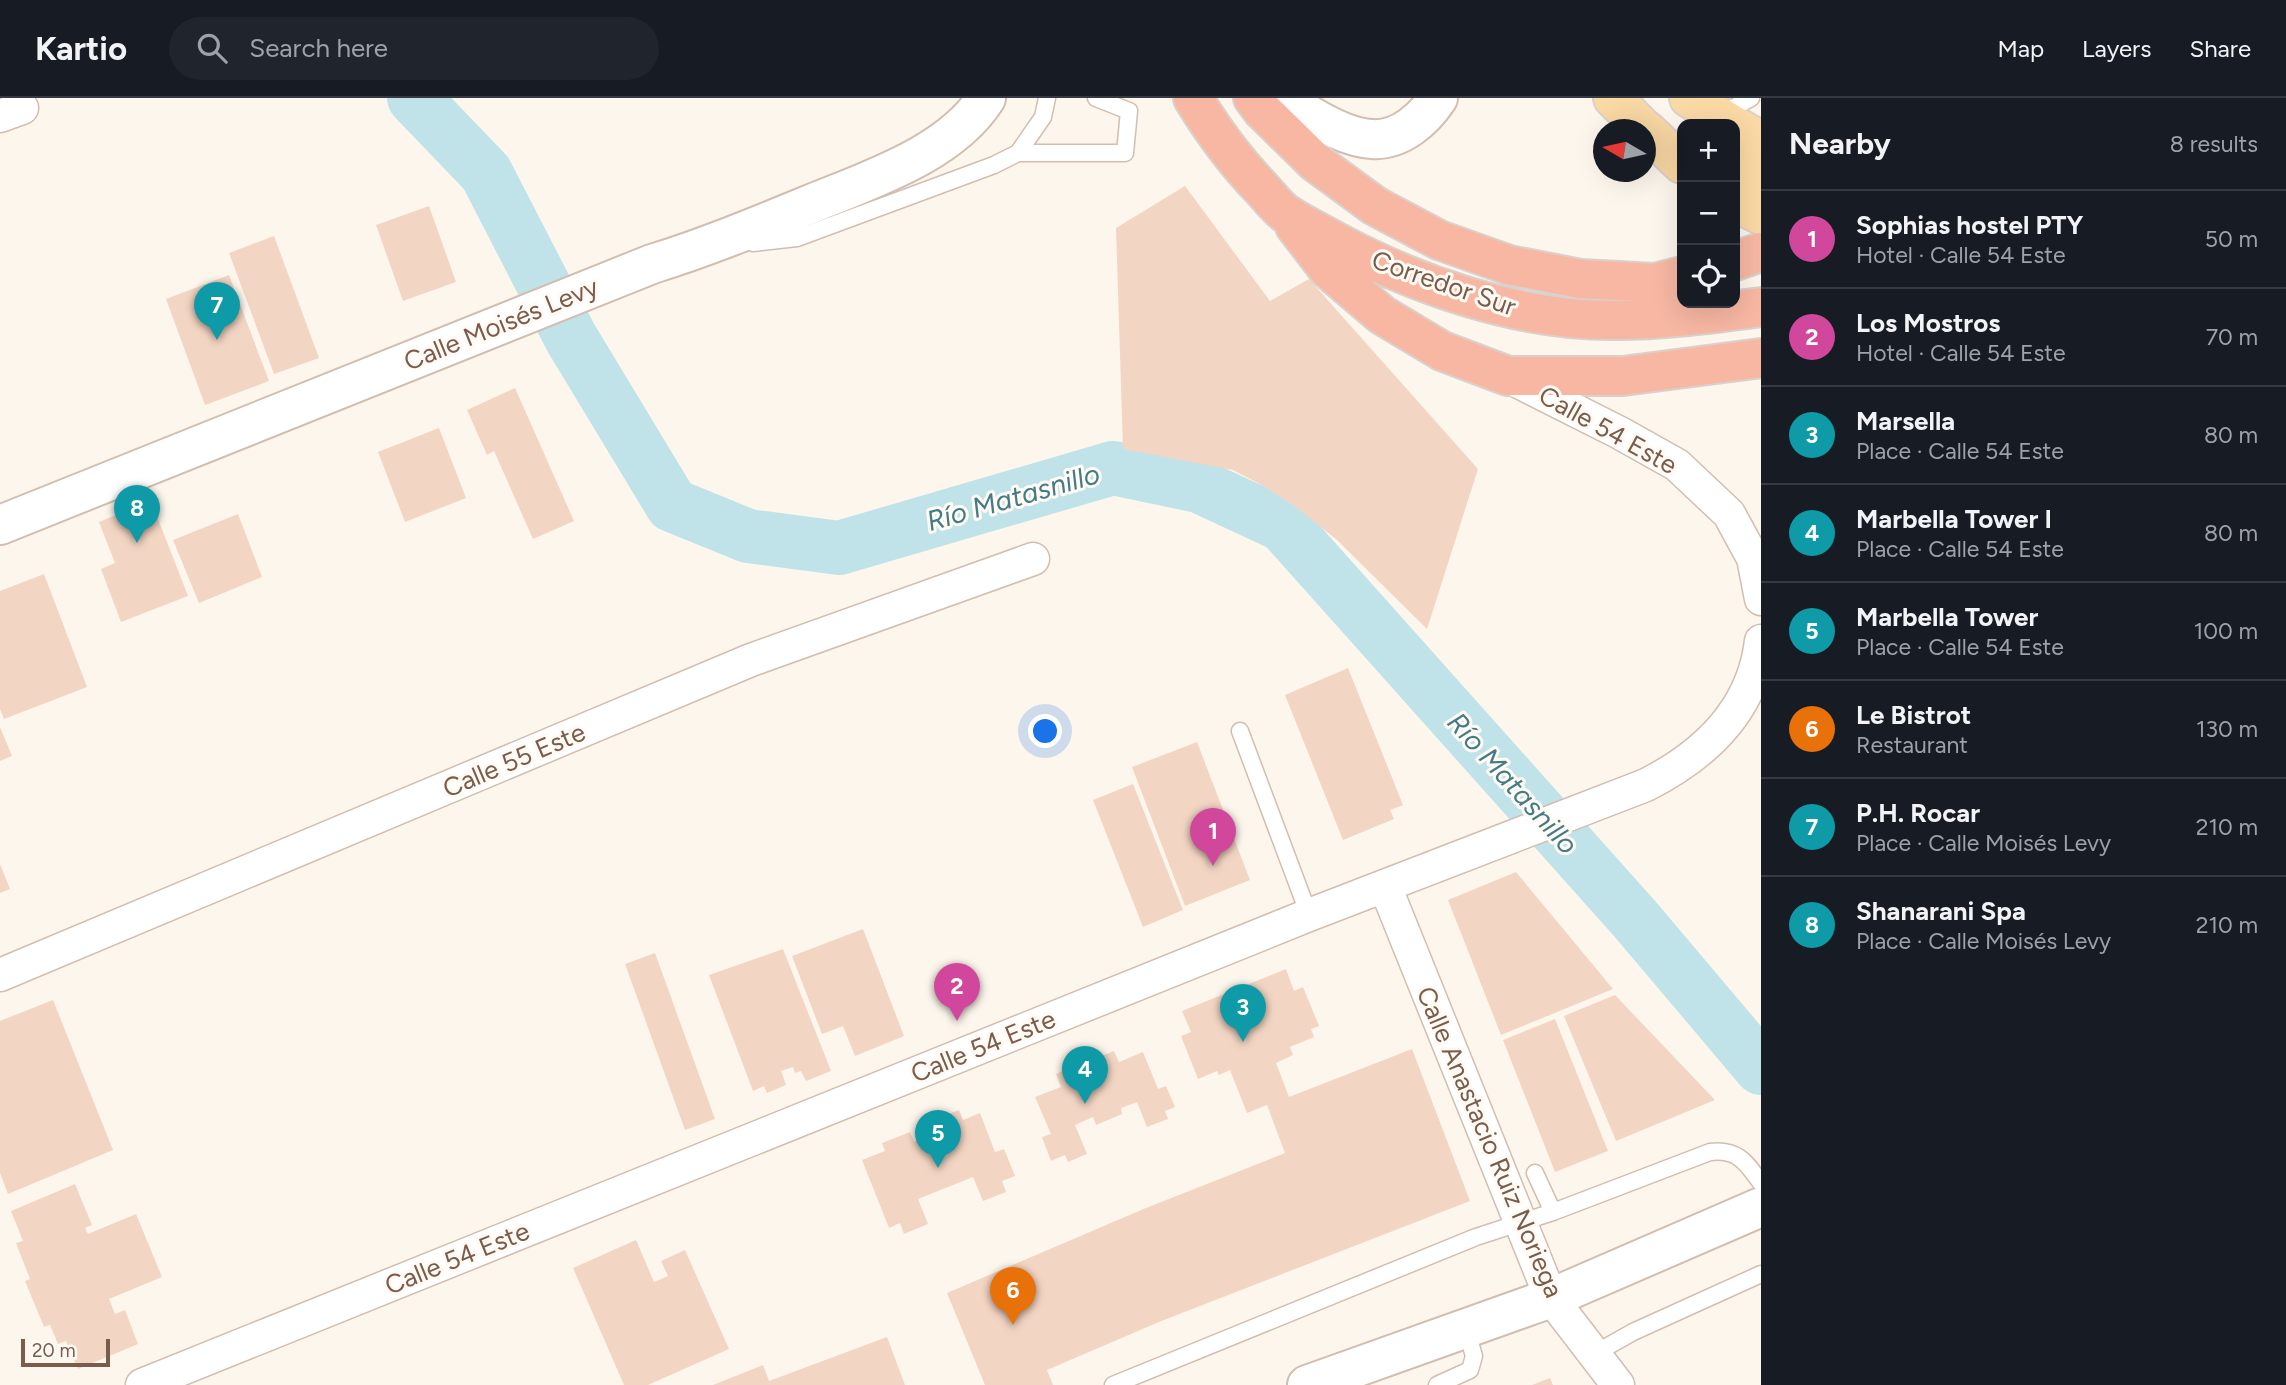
<!DOCTYPE html>
<html lang="en">
<head>
<meta charset="utf-8">
<style>
	body { margin:0; font-family:Figtree,sans-serif; background:#20242c; color:#f1f3f6 }
	.controls { position:absolute; right:21px; top:21px; display:grid; overflow:hidden; border-radius:14px; box-shadow:0 7px 28px #0002 }
	.controls button { width:63px; height:63px; display:grid; place-items:center; padding:0; border:0; border-bottom:2px solid #363941; background:#171b24; color:#f1f3f6; font:35px sans-serif }
	.compass { position:absolute; left:1593px; top:21px; width:63px; height:63px; border-radius:50%; background:#171b24; box-shadow:0 7px 28px #0002; rotate:279deg }
	.scale { position:absolute; left:21px; bottom:18px; width:89px; box-sizing:border-box; padding-left:7px; border:4px solid #7a5c4d; border-top:0; font-size:19px; line-height:24px; white-space:nowrap; color:#7a5c4d; -webkit-text-stroke:5px #fffaf3; paint-order:stroke }
	.you { position:absolute; left:1046px; top:634px; width:24px; height:24px; margin:-18px; border:5px solid #fff; border-radius:50%; background:#1a73e8; box-shadow:0 0 0 10px #1a73e833 }
	.badge { display:grid; place-items:center; width:46px; height:46px; border-radius:50%; background:#2563eb; color:#fff; font-size:23px; font-weight:700 }
	.pin { position:absolute; translate:-50% -58px; filter:drop-shadow(0 2px 4px #0008) }
	.pin::after { content:''; position:absolute; top:37px; width:24px; height:21px; background:inherit; clip-path:polygon(0 0,100% 0,50% 100%) }
	.list { margin:0; padding:0; list-style:none }
	h2 { display:flex; justify-content:space-between; align-items:center; height:91px; margin:0; padding:0 28px; font-size:30px }
	h2 small { font-size:23px; font-weight:400; color:#9ea1a6 }
	.list li { display:grid; grid-template-columns:46px 1fr auto; gap:21px; align-items:center; box-sizing:border-box; height:98px; padding:0 28px; border-top:2px solid #363941 }
	.list b { display:block; font-size:26px; white-space:nowrap }
	.list p { margin:0; font-size:23px; white-space:nowrap; color:#9ea1a6 }
	.list em { font-size:23px; font-style:normal; color:#9ea1a6 }
	.icon { flex:none; width:38px; height:38px; fill:none; stroke:currentColor; stroke-width:2; stroke-linecap:round; stroke-linejoin:round }
	.map { position:relative; flex:none; width:1761px; height:1287px; overflow:hidden }
	header { display:flex; align-items:center; gap:42px; box-sizing:border-box; height:98px; padding:0 35px; background:#171b24; border-bottom:2px solid #363941 }
	header strong { font-size:33px }
	nav { display:flex; gap:38px; margin-inline-start:auto; font-size:24px }
	.search { width:490px; height:63px; background:#20242c; display:flex; align-items:center; gap:18px; box-sizing:border-box; padding:0 24px; border-radius:38px; color:#9ea1a6; font-size:26px }
	main { display:flex }
	aside { flex:1; background:#171b24 }
	.map>svg:first-child { display:block }
</style>
</head>
<body>
<header>
<strong>Kartio</strong>
<div class="search"><svg class="icon" aria-label="search" viewBox="0 0 24 24"><circle cx="10" cy="10" r="6"/><path d="M15 15l6 6"/></svg>Search here</div>
<nav><a>Map</a><a>Layers</a><a>Share</a></nav>
</header>
<main>
<div class="map">
<svg width="1761" height="1287" viewBox="0 0 1761 1287">
	<rect width="100%" height="100%" fill="#fdf6ec"/>
	<g fill="none" stroke-linecap="round" stroke-linejoin="round">
		<path stroke="#bfe3e8" stroke-width="54" d="M414 0 486 75 571 240 672 407 748 438 839 450 1113 370 1199 388 1283 427 1635 821 1761 970"/>
	</g>
	<path fill="#f3d5c3" d="M1185 88 1270 203 1309 181 1478 371 1427 531 1336 441 1293 407 1258 385 1233 372 1123 351 1116 130Z
		M429 108 456 184 403 203 376 127Z
		M274 138 319 260 274 276 229 155Z
		M229 177 269 283 205 307 166 201Z
		M515 290 574 423 533 441 494 353 487 357 467 312Z
		M439 330 466 400 405 424 378 354Z
		M151 403 188 498 121 524 101 471 115 465 99 424Z
		M238 416 262 479 199 505 173 442Z
		M44 476 87 589 4 621 0 611V493Z
		M1348 570 1403 707 1390 712 1394 721 1343 742 1285 597Z
		M0 629 12 658 0 663Z
		M1197 644 1250 782 1185 808 1132 669Z
		M1133 686 1183 812 1143 829 1093 702Z
		M0 766 10 791 0 795Z
		M1516 774 1613 891 1501 937 1448 802Z
		M863 831 904 938 855 958 843 928 822 936 792 858Z
		M783 851 831 973 806 983 801 973 795 975 793 969 781 973 786 987 767 995 764 988 753 993 709 877Z
		M655 855 715 1021 685 1032 625 866Z
		M1286 871 1294 893 1303 889 1319 928 1311 931 1314 939 1290 949 1293 957 1276 965 1289 999 1412 951 1470 1103 1159 1224 1047 1272 1053 1287H985L947 1195 1146 1110 1285 1055 1267 1007 1247 1015 1230 972 1219 977 1217 973 1198 981 1181 938 1191 934 1182 913Z
		M1615 897 1715 1002 1616 1043 1564 918Z
		M53 902 113 1052 8 1096 0 1075V923Z
		M1555 921 1608 1053 1555 1074 1503 942Z
		M1114 953 1119 964 1143 954 1158 991 1166 988 1175 1009 1165 1013 1168 1021 1147 1029 1137 1004 1121 1010 1122 1016 1096 1027 1093 1019 1075 1027 1087 1056 1068 1064 1065 1057 1051 1063 1042 1039 1051 1036 1035 999 1061 989 1056 976 1076 967 1083 983 1103 975 1097 960Z
		M959 1012 963 1022 980 1015 995 1054 1004 1051 1015 1078 1002 1083 1006 1094 983 1103 973 1079 918 1101 928 1126 904 1136 900 1125 889 1130 862 1062 885 1053 882 1045 910 1034 914 1044 933 1036 928 1024Z
		M75 1086 92 1127 85 1130 88 1136 136 1116 162 1179 109 1201 115 1216 125 1212 138 1246 78 1271 66 1243 58 1246 50 1227 44 1229 25 1183 30 1181 16 1145 23 1143 11 1113Z
		M636 1142 654 1184 668 1178 661 1163 685 1152 729 1251 648 1287H624L573 1170Z
		M887 1239 905 1287H713L763 1267 769 1283Z
		M1550 1280 1553 1287H1532Z"/>
	<g fill="none" stroke-linecap="round" stroke-linejoin="round">
		<g stroke="#d1beb0" stroke-width="19">
			<path id="service" d="M1720 17 1751 0
				M1018 55H1125L1129 13 1096 0
				M753 145 797 140 994 67 1018 55 1043 19 1047 0
				M1240 633 1309 817
				M1535 1075 1553 1114
				M1594 1256 1633 1234 1761 1176
				M1113 1287 1476 1139 1553 1114 1710 1054C1738 1051 1746 1064 1761 1085
				M1437 1287 1470 1272 1474 1258 1466 1231"/>
		</g>
		<g stroke="#d1beb0" stroke-width="35">
			<path id="minor" d="M0 18 22 10
				M1509 279 1620 335 1677 367 1729 416 1753 460 1761 501
				M1385 788 1551 1200 1618 1287
				M0 877 751 562 1033 461
				M142 1287 1309 817 1646 687C1705 657 1753 612 1761 543"/>
		</g>
		<g stroke="#d1beb0" stroke-width="42">
			<path id="tertiary" d="M1283 0C1306 16 1344 40 1372 41 1400 43 1424 21 1438 0
				M0 427 652 166C704 150 755 129 806 108 866 83 950 57 986 0
				M1307 1287 1551 1200 1761 1109"/>
		</g>
		<g stroke="#dad1cd" stroke-width="42">
			<path id="primary" d="M1613 0 1645 32
				M1689 0 1731 26
				M1735 28 1761 43
				M1646 32 1682 66
				M1735 72 1761 82
				M1735 104 1761 117"/>
		</g>
		<g stroke="#dad1cd" stroke-width="42">
			<path id="motorway" d="M1193 0C1213 33 1236 64 1263 92 1270 100 1277 109 1285 115 1298 124 1313 131 1327 139 1412 186 1520 224 1619 222 1666 222 1714 215 1761 209
				M1253 0 1262 12 1315 64 1375 108 1439 142 1509 167 1581 181 1655 185 1682 178
				M1295 128 1328 171 1382 217 1442 253 1508 278H1623L1761 260
				M1735 163 1761 154"/>
		</g>
		<use href="#service" stroke="#fff" stroke-width="16"/>
		<use href="#minor" stroke="#fff" stroke-width="32"/>
		<use href="#tertiary" stroke="#fff" stroke-width="38"/>
		<use href="#primary" stroke="#fbd9a5" stroke-width="38"/>
		<use href="#motorway" stroke="#f7b7a3" stroke-width="38"/>
	</g>
	<g text-anchor="middle" dominant-baseline="central" stroke-width="6" stroke-linejoin="round" paint-order="stroke">
		<g font-size="26" fill="#7a5c4d" stroke="#fffaf3">
			<text transform="translate(1444 185) rotate(19)">Corredor Sur</text>
			<text transform="translate(501 226) rotate(-22)">Calle Moisés Levy</text>
			<text transform="translate(1608 332) rotate(29)">Calle 54 Este</text>
			<text transform="translate(514 662) rotate(-23)">Calle 55 Este</text>
			<text transform="translate(983 948) rotate(-22)">Calle 54 Este</text>
			<text transform="translate(1490 1044) rotate(67)">Calle Anastacio Ruiz Noriega</text>
			<text transform="translate(457 1160) rotate(-22)">Calle 54 Este</text>
		</g>
		<g font-size="28" font-style="italic" fill="#437c86" stroke="#fffaf3">
			<text transform="translate(1013 399) rotate(-16)">Río Matasnillo</text>
			<text transform="translate(1513 685) rotate(48)">Río Matasnillo</text>
		</g>
	</g>
</svg>
<div class="controls">
<button>+</button>
<button>−</button>
<button><svg class="icon" aria-label="locate" viewBox="0 0 24 24"><circle cx="12" cy="12" r="6"/><path d="M12 2v4M12 18v4M2 12h4M18 12h4"/></svg></button>
</div>
<svg class="compass" viewBox="-18 -18 36 36"><path d="M0-13l5 13h-10z" fill="#e53935"/><path d="M0 13l5-13h-10z" fill="#9ea1a6"/></svg>
<div class="scale">20 m</div>
<div class="you"></div>
<div class="pin badge" style="left:1213px;top:768px;background:#d1479c">1</div>
<div class="pin badge" style="left:957px;top:923px;background:#d1479c">2</div>
<div class="pin badge" style="left:1243px;top:944px;background:#0f9aa8">3</div>
<div class="pin badge" style="left:1085px;top:1006px;background:#0f9aa8">4</div>
<div class="pin badge" style="left:938px;top:1070px;background:#0f9aa8">5</div>
<div class="pin badge" style="left:1013px;top:1227px;background:#e8710a">6</div>
<div class="pin badge" style="left:217px;top:242px;background:#0f9aa8">7</div>
<div class="pin badge" style="left:137px;top:445px;background:#0f9aa8">8</div>
</div>
<aside>
<h2>Nearby<small>8 results</small></h2>
<ul class="list">
<li><span class="badge" style="background:#d1479c">1</span><div><b>Sophias hostel PTY</b><p>Hotel · Calle 54 Este</p></div><em>50 m</em></li>
<li><span class="badge" style="background:#d1479c">2</span><div><b>Los Mostros</b><p>Hotel · Calle 54 Este</p></div><em>70 m</em></li>
<li><span class="badge" style="background:#0f9aa8">3</span><div><b>Marsella</b><p>Place · Calle 54 Este</p></div><em>80 m</em></li>
<li><span class="badge" style="background:#0f9aa8">4</span><div><b>Marbella Tower I</b><p>Place · Calle 54 Este</p></div><em>80 m</em></li>
<li><span class="badge" style="background:#0f9aa8">5</span><div><b>Marbella Tower</b><p>Place · Calle 54 Este</p></div><em>100 m</em></li>
<li><span class="badge" style="background:#e8710a">6</span><div><b>Le Bistrot</b><p>Restaurant</p></div><em>130 m</em></li>
<li><span class="badge" style="background:#0f9aa8">7</span><div><b>P.H. Rocar</b><p>Place · Calle Moisés Levy</p></div><em>210 m</em></li>
<li><span class="badge" style="background:#0f9aa8">8</span><div><b>Shanarani Spa</b><p>Place · Calle Moisés Levy</p></div><em>210 m</em></li>
</ul>
</aside>
</main>
</body>
</html>
